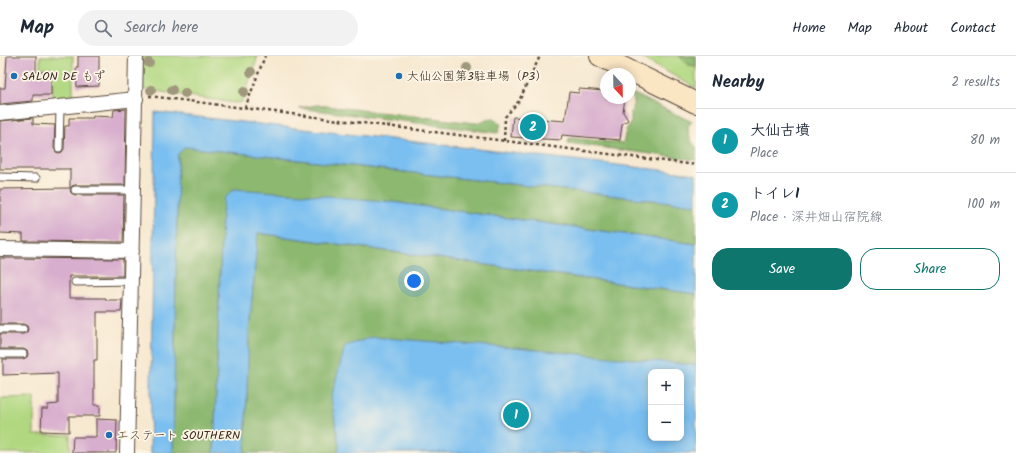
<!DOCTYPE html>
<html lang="en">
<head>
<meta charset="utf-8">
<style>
	body { margin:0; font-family:Kalam,"Klee One",sans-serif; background:#f2f2f3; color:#1f2937 }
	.controls { position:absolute; right:12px; bottom:12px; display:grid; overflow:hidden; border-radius:8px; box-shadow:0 2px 10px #0003 }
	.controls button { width:36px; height:36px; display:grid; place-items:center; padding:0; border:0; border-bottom:1px solid #e0e1e3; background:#fff; color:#1f2937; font:20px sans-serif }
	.compass { position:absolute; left:600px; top:12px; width:36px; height:36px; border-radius:50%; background:#fff; box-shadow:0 2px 10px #0003; rotate:158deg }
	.you { position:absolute; left:414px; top:225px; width:14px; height:14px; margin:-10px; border:3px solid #fff; border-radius:50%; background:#1a73e8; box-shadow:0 0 0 6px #1a73e833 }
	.badge { display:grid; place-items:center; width:26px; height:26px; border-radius:50%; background:#0f766e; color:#fff; font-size:13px; font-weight:700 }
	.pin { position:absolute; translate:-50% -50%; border:2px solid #fff; box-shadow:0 1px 4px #0006 }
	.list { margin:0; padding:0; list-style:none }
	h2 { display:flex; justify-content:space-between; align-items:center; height:52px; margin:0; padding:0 16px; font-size:17px }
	h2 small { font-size:13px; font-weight:400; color:#747a83 }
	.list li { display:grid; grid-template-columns:26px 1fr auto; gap:12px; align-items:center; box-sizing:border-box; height:64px; padding:0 16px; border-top:1px solid #e0e1e3 }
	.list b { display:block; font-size:15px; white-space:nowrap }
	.list p { margin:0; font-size:13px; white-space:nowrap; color:#747a83 }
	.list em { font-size:13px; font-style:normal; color:#747a83 }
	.actions { display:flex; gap:8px; padding:12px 16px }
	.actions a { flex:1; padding:9px 0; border:1px solid #0f766e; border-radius:16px; text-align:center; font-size:14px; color:#0f766e }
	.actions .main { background:#0f766e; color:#fff }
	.icon { flex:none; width:22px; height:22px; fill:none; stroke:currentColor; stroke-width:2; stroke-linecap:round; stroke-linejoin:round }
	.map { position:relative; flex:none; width:696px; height:397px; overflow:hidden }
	header { display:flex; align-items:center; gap:24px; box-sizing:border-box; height:56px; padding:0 20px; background:#fff; border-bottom:1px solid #e0e1e3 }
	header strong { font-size:19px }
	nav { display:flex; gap:22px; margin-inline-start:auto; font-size:14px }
	.search { width:280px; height:36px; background:#f2f2f3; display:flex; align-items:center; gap:10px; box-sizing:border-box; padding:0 14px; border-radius:22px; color:#747a83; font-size:15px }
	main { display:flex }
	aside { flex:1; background:#fff }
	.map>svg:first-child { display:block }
</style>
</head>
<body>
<header>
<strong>Map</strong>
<div class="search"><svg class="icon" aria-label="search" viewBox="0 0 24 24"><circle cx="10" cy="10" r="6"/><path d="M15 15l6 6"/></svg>Search here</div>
<nav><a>Home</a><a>Map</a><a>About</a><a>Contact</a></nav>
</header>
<main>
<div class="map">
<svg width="696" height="397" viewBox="0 0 696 397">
	<rect width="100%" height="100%" fill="#fcf5e5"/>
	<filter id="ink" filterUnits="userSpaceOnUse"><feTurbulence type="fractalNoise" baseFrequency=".025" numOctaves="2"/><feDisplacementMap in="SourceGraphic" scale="8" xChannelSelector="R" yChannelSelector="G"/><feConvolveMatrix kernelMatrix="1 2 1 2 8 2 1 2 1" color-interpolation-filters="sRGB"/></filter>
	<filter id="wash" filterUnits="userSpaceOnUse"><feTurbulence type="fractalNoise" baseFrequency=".012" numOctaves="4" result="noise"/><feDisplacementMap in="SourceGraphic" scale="16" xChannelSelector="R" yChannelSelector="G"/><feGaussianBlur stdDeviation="0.9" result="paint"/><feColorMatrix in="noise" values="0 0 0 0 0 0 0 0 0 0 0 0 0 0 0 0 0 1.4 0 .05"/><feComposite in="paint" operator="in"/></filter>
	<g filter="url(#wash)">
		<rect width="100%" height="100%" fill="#f7e8d0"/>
		<path fill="#b1d881" stroke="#768150" d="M40 0H73V45L53 48 52 12H40Z
			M141 0H258L242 46 235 47 142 33Z
			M638 0H696V32L640 1Z
			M34 341V379H70V397H0V342Z"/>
		<path fill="#8cb86f" stroke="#647146" d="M679 0H696V10L689 9Z
			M630 36 692 66 688 70C688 78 690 85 696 91V104L568 87 569 82 623 87 626 74 631 66V57L634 44Z
			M317 49 475 67 493 62 501 68 498 77 299 52Z
			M185 91 696 149V188L385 145 222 159 214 397H173L178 98Z
			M257 177 696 238V309L675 307 339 390 338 397H245L249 276Z"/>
		<path fill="#7abff0" stroke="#5a7487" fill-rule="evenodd" d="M155 56 696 118V149L185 91 178 98 173 397H150Z
			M234 133 304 138 385 145 696 188V238L258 177 249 276 245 397H214L222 159 224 143Z
			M373 281 515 292 696 309V397H338L339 389 331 342 345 290ZM651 316H681V382H651Z"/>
		<g id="blocks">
			<path fill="#d8aece" d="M7 0H36V16H51V39H33V45L0 48V32H5Z
				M78 0H99V30L77 31 76 11H78Z
				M579 33 606 35V42H625L623 56 628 64 622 68 620 84 562 79 561 84 511 81 513 61 565 65 569 36 579 37Z
				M126 53 125 129H75L72 130 70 134 71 137 75 139H124L123 186 23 185V178L0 177V133L70 132V113H0V65L33 62V68L55 69 54 92 56 96 59 97 62 96 64 93 65 70H69V62H93V60L113 61 114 54Z
				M0 202 123 203V220H69V242H106V244H122L121 256H97V304H94V349H100V360H69V376L41 375 42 353H48V349L58 348V317L3 319V303H23L27 301 28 298 27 295 23 293H0V278H23L27 276 28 273 27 270 23 268H0Z
				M96 363 117 364 116 397H72L73 381H96Z"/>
		</g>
	</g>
	<g filter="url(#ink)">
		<use href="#blocks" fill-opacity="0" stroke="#574639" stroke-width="1"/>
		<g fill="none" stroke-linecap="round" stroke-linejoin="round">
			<g stroke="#574639" stroke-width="9">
				<path id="lane" d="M59 92 60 51
					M0 121 36 122
					M75 134H133
					M75 226 132 225
					M0 273H23
					M0 298H23"/>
			</g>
			<g stroke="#574639" stroke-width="16">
				<path id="street" d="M0 57 136 43
					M0 193 132 195
					M127 397 136 0"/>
			</g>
			<g stroke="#574639" stroke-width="22">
				<path id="secondary" d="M600 0 696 47"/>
			</g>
			<path stroke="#574639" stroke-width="2.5" stroke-dasharray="3 3" stroke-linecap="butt" d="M149 40 696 109
				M245 52 265 0
				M504 85 505 61 519 45 540 0"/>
			<use href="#lane" stroke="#fff" stroke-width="7"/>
			<use href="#street" stroke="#fff" stroke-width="14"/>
			<use href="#secondary" stroke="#fbe6c4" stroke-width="20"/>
		</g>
		<g fill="#a0987c">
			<circle cx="149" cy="7" r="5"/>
			<circle cx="467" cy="12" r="5"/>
			<circle cx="251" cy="16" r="5"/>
			<circle cx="151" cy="34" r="5"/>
			<circle cx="172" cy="34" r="5"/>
			<circle cx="244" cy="36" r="5"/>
			<circle cx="185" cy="37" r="5"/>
		</g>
	</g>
	<g fill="#1f6fb2" stroke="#fcf5e5" stroke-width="1.5">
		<circle cx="14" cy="20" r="4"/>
		<circle cx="399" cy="20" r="4"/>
		<circle cx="109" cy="379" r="4"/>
	</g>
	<g text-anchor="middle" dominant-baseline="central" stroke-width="3.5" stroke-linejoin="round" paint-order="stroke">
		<g font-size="12" fill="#3b2a1e" stroke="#fcf5e5" text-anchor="start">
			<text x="22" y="20">SALON DE もず</text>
			<text x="407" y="20">大仙公園第3駐車場（P3）</text>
			<text x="117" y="379">エステート SOUTHERN</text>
		</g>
	</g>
</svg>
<div class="controls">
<button>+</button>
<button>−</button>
</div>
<svg class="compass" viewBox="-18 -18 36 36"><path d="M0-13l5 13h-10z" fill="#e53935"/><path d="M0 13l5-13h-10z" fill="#747a83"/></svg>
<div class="you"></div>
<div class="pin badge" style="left:516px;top:359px;background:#0f9aa8">1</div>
<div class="pin badge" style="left:533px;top:71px;background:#0f9aa8">2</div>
</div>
<aside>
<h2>Nearby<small>2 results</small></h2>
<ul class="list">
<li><span class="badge" style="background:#0f9aa8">1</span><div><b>大仙古墳</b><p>Place</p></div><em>80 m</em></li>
<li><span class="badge" style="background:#0f9aa8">2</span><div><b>トイレI</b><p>Place · 深井畑山宿院線</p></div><em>100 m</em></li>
</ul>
<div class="actions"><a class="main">Save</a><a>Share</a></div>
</aside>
</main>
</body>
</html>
